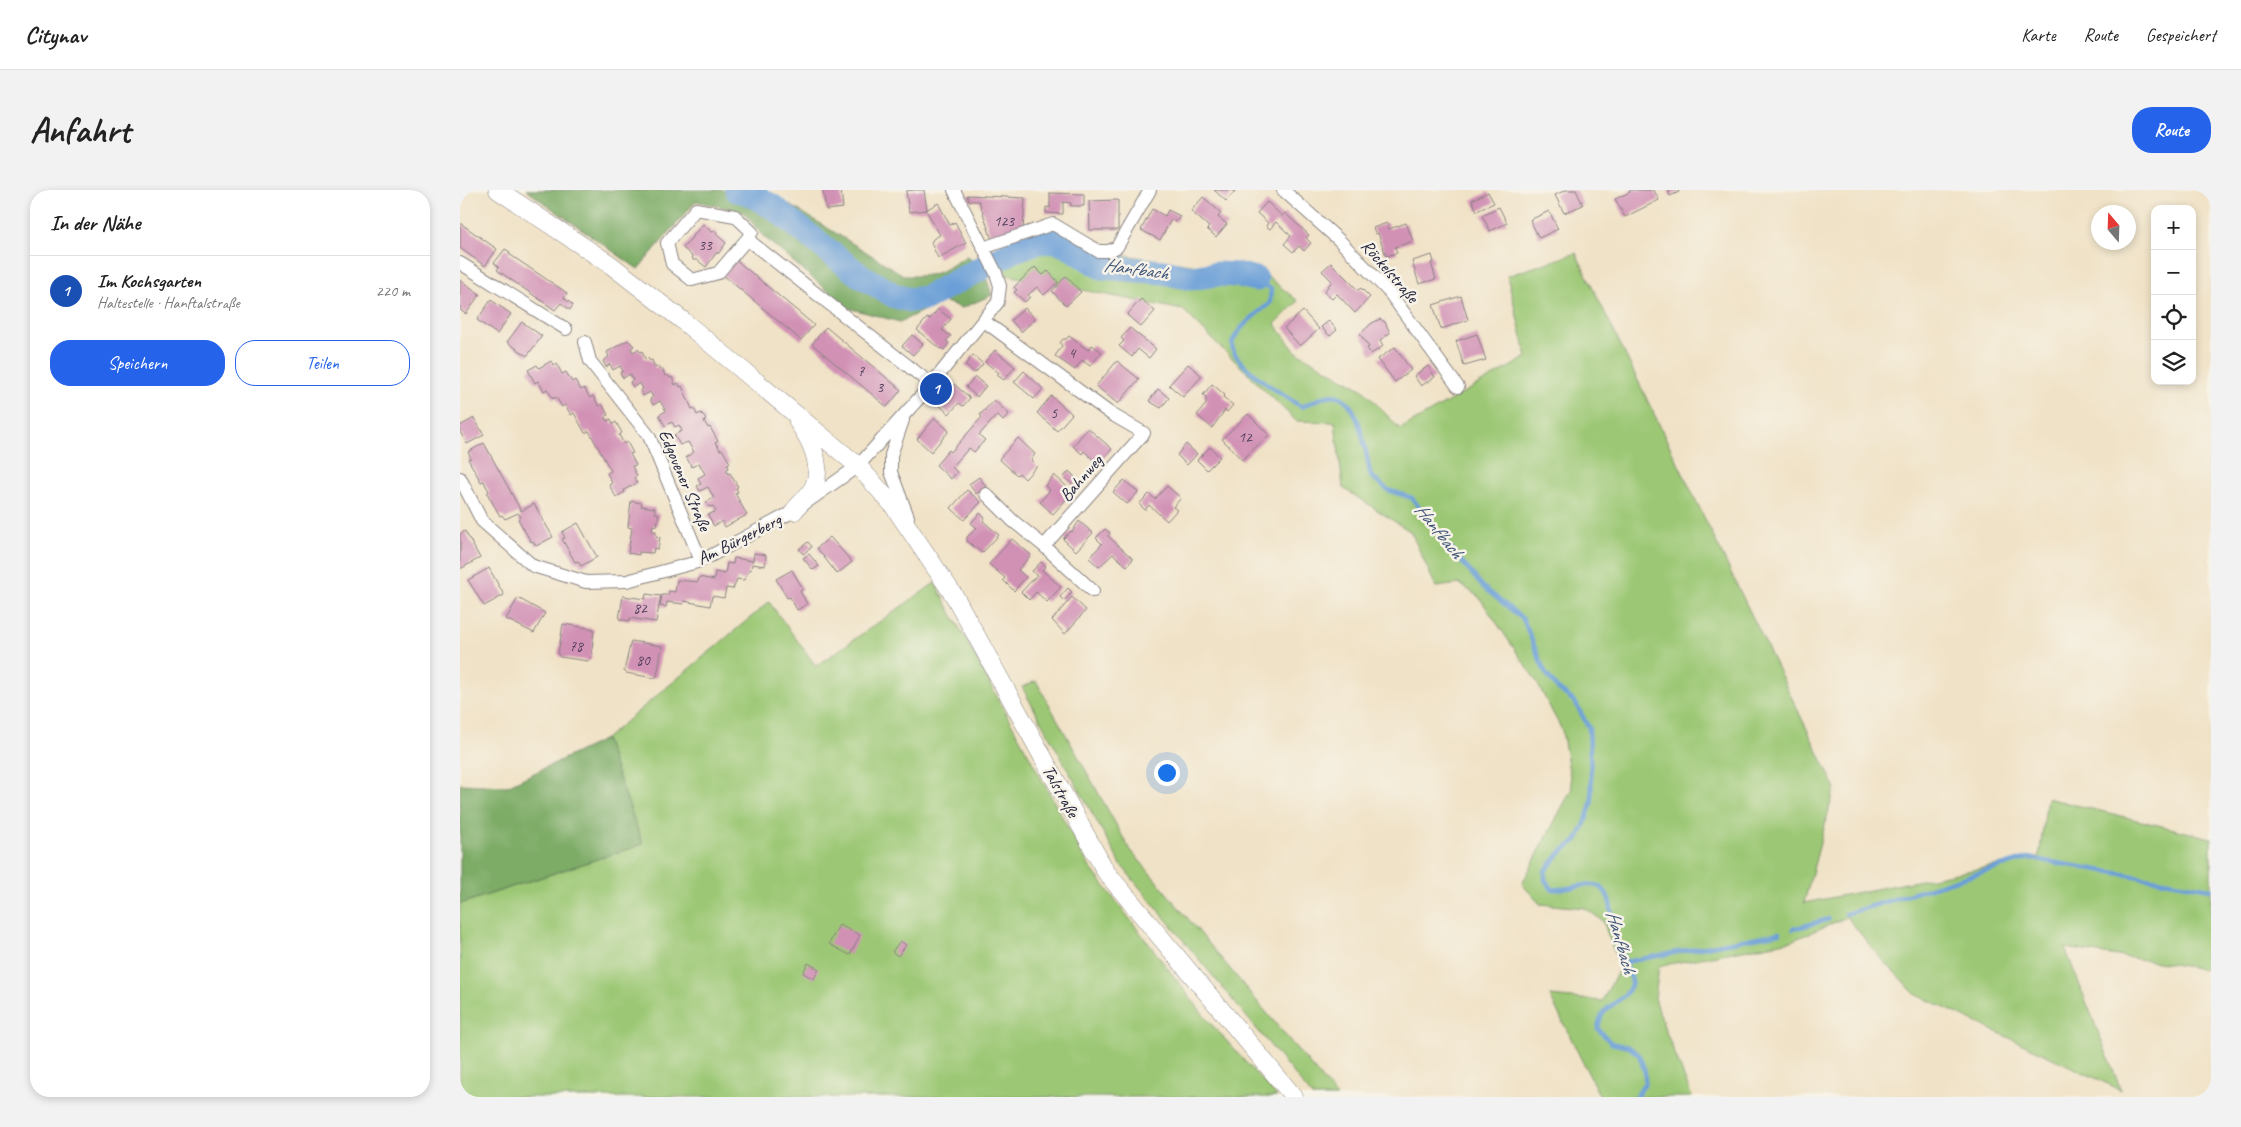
<!DOCTYPE html>
<html lang="de">
<head>
<meta charset="utf-8">
<style>
	body { margin:0; font-family:Caveat,sans-serif; background:#f2f2f2; color:#222 }
	.controls { position:absolute; right:15px; top:15px; display:grid; overflow:hidden; border-radius:10px; box-shadow:0 2px 8px #0003 }
	.controls button { width:45px; height:45px; display:grid; place-items:center; padding:0; border:0; border-bottom:1px solid #e0e0e0; background:#fff; color:#222; font:25px sans-serif }
	.compass { position:absolute; left:1631px; top:15px; width:45px; height:45px; border-radius:50%; background:#fff; box-shadow:0 2px 8px #0003; rotate:341deg }
	.you { position:absolute; left:706px; top:582px; width:18px; height:18px; margin:-12px; border:4px solid #fff; border-radius:50%; background:#1a73e8; box-shadow:0 0 0 8px #1a73e833 }
	.badge { display:grid; place-items:center; width:32px; height:32px; border-radius:50%; background:#2563eb; color:#fff; font-size:16px; font-weight:700 }
	.pin { position:absolute; translate:-50% -50%; border:2px solid #fff; box-shadow:0 1px 5px #0006 }
	.list { margin:0; padding:0; list-style:none }
	h2 { display:flex; justify-content:space-between; align-items:center; height:65px; margin:0; padding:0 20px; font-size:21px }
	h2 small { font-size:16px; font-weight:400; color:#767676 }
	.list li { display:grid; grid-template-columns:32px 1fr auto; gap:15px; align-items:center; box-sizing:border-box; height:70px; padding:0 20px; border-top:1px solid #e0e0e0 }
	.list b { display:block; font-size:19px; white-space:nowrap }
	.list p { margin:0; font-size:16px; white-space:nowrap; color:#767676 }
	.list em { font-size:16px; font-style:normal; color:#767676 }
	.actions { display:flex; gap:10px; padding:15px 20px }
	.actions a { flex:1; padding:11px 0; border:1px solid #2563eb; border-radius:20px; text-align:center; font-size:18px; color:#2563eb }
	.actions .main { background:#2563eb; color:#fff }
	.icon { flex:none; width:28px; height:28px; fill:none; stroke:currentColor; stroke-width:2; stroke-linecap:round; stroke-linejoin:round }
	.map { position:relative; flex:none; width:1751px; height:907px; overflow:hidden; border-radius:20px }
	header { display:flex; align-items:center; gap:30px; box-sizing:border-box; height:70px; padding:0 25px; background:#fff; border-bottom:1px solid #e0e0e0 }
	header strong { font-size:24px }
	nav { display:flex; gap:28px; margin-inline-start:auto; font-size:18px }
	.intro { display:flex; align-items:center; justify-content:space-between; box-sizing:border-box; height:120px; padding:0 30px }
	h1 { margin:0; font-size:35px }
	.button { padding:12px 22px; border-radius:20px; background:#2563eb; color:#fff; font-size:18px; font-weight:700 }
	main { display:flex; gap:30px; padding:0 30px }
	aside { flex:1; background:#fff; border-radius:20px; box-shadow:0 2px 8px #0003 }
	.map>svg:first-child { display:block }
</style>
</head>
<body>
<header>
<strong>Citynav</strong>
<nav><a>Karte</a><a>Route</a><a>Gespeichert</a></nav>
</header>
<div class="intro"><h1>Anfahrt</h1><a class="button">Route</a></div>
<main>
<aside>
<h2>In der Nähe<small></small></h2>
<ul class="list">
<li><span class="badge" style="background:#1a4fb4">1</span><div><b>Im Kochsgarten</b><p>Haltestelle · Hanftalstraße</p></div><em>220 m</em></li>
</ul>
<div class="actions"><a class="main">Speichern</a><a>Teilen</a></div>
</aside>
<div class="map">
<svg width="1751" height="907" viewBox="0 0 1751 907">
	<rect width="100%" height="100%" fill="#f7f3e8"/>
	<filter id="ink" filterUnits="userSpaceOnUse"><feTurbulence type="fractalNoise" baseFrequency=".02" numOctaves="2"/><feDisplacementMap in="SourceGraphic" scale="10" xChannelSelector="R" yChannelSelector="G"/><feConvolveMatrix kernelMatrix="1 2 1 2 8 2 1 2 1" color-interpolation-filters="sRGB"/></filter>
	<filter id="wash" filterUnits="userSpaceOnUse"><feTurbulence type="fractalNoise" baseFrequency=".0096" numOctaves="4" result="noise"/><feDisplacementMap in="SourceGraphic" scale="20" xChannelSelector="R" yChannelSelector="G"/><feGaussianBlur stdDeviation="1.12" result="paint"/><feColorMatrix in="noise" values="0 0 0 0 0 0 0 0 0 0 0 0 0 0 0 0 0 1.4 0 .05"/><feComposite in="paint" operator="in"/></filter>
	<g filter="url(#wash)">
		<rect width="100%" height="100%" fill="#f0e2c6"/>
		<path fill="#9cc875" stroke="#5f7558" d="M582 45 630 60 738 76 798 79 838 111 815 134 835 161 903 200 940 239 1067 167 1047 86 1116 63 1375 597 1344 713 1579 667 1587 608 1751 648V780L1605 758 1661 900 1455 804 1416 763 1387 727 1331 751 1199 776 1195 808 1203 834 1232 907H1140L1090 806 1142 811 1160 778 1143 731 1125 718 1080 714 1062 694 1112 598 1102 540 1075 489 1019 407 1000 394 976 397 951 342 883 298 875 232 836 231 723 120 547 85 537 65Z
			M475 393 629 676 746 828 817 907H0V714L183 654 145 549 309 412 356 476Z
			M576 491 669 658 877 907H853L661 675 562 497Z"/>
		<path fill="#7dac66" stroke="#506750" d="M66 0H306L445 86C477 87 481 82 507 66L509 68 520 70 532 105 502 118 483 111 440 132 388 118 304 47 283 22 236 11 178 79Z
			M145 549 183 654 0 714V594L47 596Z"/>
		<g fill="none" stroke-linecap="round" stroke-linejoin="round">
			<path stroke="#6b9fd7" stroke-width="4.5" d="M796 89 811 99 810 113C797 124 780 135 773 151 764 171 828 208 842 217 850 213 859 208 867 206 901 198 905 266 911 286L928 300 952 308 986 353 1023 397 1063 429 1085 482 1097 498 1115 512 1129 538 1132 611 1124 636 1117 650 1100 663 1085 681V690L1092 699C1107 701 1121 693 1135 695 1154 699 1151 729 1155 743 1159 759 1167 775 1172 791 1171 794 1170 799 1167 802 1155 818 1141 814 1138 839L1151 853 1169 857 1179 865 1185 882V893L1176 907
				M1386 724 1568 668 1751 699
				M1333 739 1369 729
				M1165 772 1320 743"/>
			<path stroke="#6b9fd7" stroke-width="25" d="M277 0 288 3 313 17 398 84 435 106 450 110 466 108 555 60 574 53 594 50 611 58 641 77 703 82 731 88 757 84 779 85 796 89"/>
		</g>
		<g id="blocks">
			<path fill="#d191b5" d="M363 0H381L383 18 366 20Z
				M455 0H464L467 20 449 22 446 1Z
				M754 0H776L766 11Z
				M1106 0H1116L1123 15 1104 23 1095 5Z
				M1170 0H1194L1199 10 1165 27 1155 9 1170 2Z
				M1208 0H1218L1219 2 1210 6Z
				M1028 2 1034 13 1017 21 1012 10Z
				M590 3 624 4V16H611V13L603 12V24L586 23V17L590 18Z
				M507 5 565 8 563 41 532 50 519 11H509Z
				M743 7 761 23 758 27 767 34 756 47 747 39 749 37 731 21Z
				M658 10V40H630L629 11Z
				M807 12 822 26 825 23 849 45 846 48 851 53 844 61 839 56 833 62 824 54 831 46 816 32 810 39 806 36 808 33 797 23Z
				M478 13 490 35 495 32 506 53 478 68 471 53 473 49 480 45 466 20Z
				M1039 17 1047 33 1030 41 1022 25Z
				M692 19 705 26 708 20 720 26 716 32 711 30 700 50 681 40Z
				M1089 21 1098 39 1079 48 1070 30Z
				M0 33 37 59 25 76 0 58Z
				M927 33 929 39 946 33 953 51 935 57 937 63 926 66 918 43 916 44 913 38Z
				M243 34 252 42 256 41 257 45 266 53 258 64 257 62 246 77 237 70H233L232 66 223 58Z
				M45 59 50 62 49 64 107 103 104 108 113 115 110 120 101 113 95 120 37 80 39 77 34 73Z
				M972 65 974 72 971 73 976 89 959 94 952 71Z
				M276 70 354 135 341 150 263 85Z
				M871 73 898 100 901 98 910 107 895 123 877 104 872 109 864 102 872 91 862 81Z
				M575 77 583 85 588 81 598 92 584 105 577 97 568 105 570 107 565 112 554 102 557 100 554 97Z
				M606 86 621 102 606 116 592 101Z
				M0 90 20 104 6 124 0 120Z
				M1001 106 1008 130 981 139 973 115Z
				M681 109 695 121 681 137 667 125Z
				M31 110 51 124 37 144 17 130Z
				M565 118 575 129 561 142 551 130Z
				M478 119 491 129 482 140 491 146 486 151 489 153 484 160 481 158 480 159 457 140 467 128 470 129Z
				M843 121 859 139 840 156 824 138Z
				M920 129 925 132 930 143 920 150 923 156 911 164 907 158 909 157 900 144 912 133Z
				M869 131 877 140 870 146 861 137Z
				M62 132 82 146 67 166 47 152Z
				M366 137 441 200 427 217 352 154Z
				M670 138 696 159 689 168 678 159 672 167 659 156 664 151 661 148Z
				M1017 144 1026 170 1004 176 996 151Z
				M452 145 463 154 453 165 442 156Z
				M609 146 628 160 632 155 642 162 630 176 622 170 615 180 595 166 602 156 600 153 603 149H606Z
				M168 150 174 156 171 158 173 162 178 159 180 162 182 161 185 169 188 168 190 171 192 170 195 178 198 176 200 180 202 178 205 186 208 185 210 188 212 187 215 195 218 193 220 197 222 196 232 219 234 218 237 225 241 223 245 227 246 230 244 231 248 238 250 237 258 251 255 253 258 256 260 260 262 259 270 273 267 274 269 278 266 280 268 284 270 283 278 297 276 298 278 302 275 303 287 325 265 337 262 331 254 336 248 325 256 321 253 316 249 317 246 312 254 308 248 297 240 301 237 296 241 294 238 288 245 284 239 273 232 277 226 267 234 262 228 252 220 255 214 245 222 241 219 235 215 237 212 232 205 236 199 225 206 221 200 211 193 215 190 209 193 207 190 202 183 206 180 200 183 199 180 193 173 197 170 192 173 190 170 184 163 188 160 183 163 181 160 176 153 180 150 174 146 177 143 171 149 167 147 162Z
				M935 157 951 180 935 192 918 169Z
				M535 160 555 177 544 190 537 185 539 183 525 172Z
				M513 165 523 174 515 183 505 175Z
				M91 171 94 176 97 174 102 184 106 182 112 192 115 190 121 200 124 198 130 208 133 206 139 216 142 214 148 225 145 227 147 231 151 229 153 234 156 232 162 243 159 245 164 254 167 252 173 263 170 264 176 275 172 276 177 286 174 288 177 293 164 300 165 302 156 307 149 295 152 293 147 283 151 281 129 241 125 243 114 223 111 225 105 215 102 217 96 207 93 209 87 199 84 201 78 191 75 193 68 180 77 175 79 178Z
				M657 171 679 189 658 214 636 196Z
				M728 174 742 186 723 207 709 195Z
				M968 176 975 187 961 196 954 186Z
				M564 181 583 199 574 209 554 192Z
				M515 187 526 196 517 207 506 197Z
				M494 194 510 208 503 216 499 213 489 224 477 213Z
				M752 194 765 205 763 207 773 215 767 222 765 220 752 238 737 225 746 214V207L743 205Z
				M698 199 709 208 701 218 689 211Z
				M591 206 612 224 597 241 577 223Z
				M534 210 549 224 543 231 537 225 519 245 525 250 514 262 509 258 492 277 497 282 491 289 476 275 489 260 491 262 522 227 520 225Z
				M788 224 809 245 782 270 762 249Z
				M14 228 24 245 7 254 0 242V236Z
				M475 228 489 241 471 262 457 249Z
				M628 238 652 259 638 274 624 261 622 264 613 256Z
				M558 248 575 264 571 270 577 276 565 289 559 283 557 285 539 269Z
				M24 253 61 321 74 314 93 347 76 356 73 351 71 352 58 329 61 327 58 323 45 329 42 325 40 326 27 303 29 301 26 296 24 291 21 292 8 269 11 268 8 262Z
				M726 254 737 264 727 275 717 265Z
				M750 257 760 267 747 280 737 270Z
				M609 281 618 290 613 295 604 287Z
				M594 285 613 302 593 324 580 312 590 300 585 296Z
				M519 287 526 296 516 304 509 294Z
				M664 290 678 302 667 314 653 302Z
				M707 296 721 308 713 317 717 320 707 331 689 315 685 320 679 314 689 304 695 309Z
				M507 300 521 312 504 330 491 318Z
				M171 311 182 313 181 316 195 318V323L199 324 197 336 193 335 192 341H196V346L200 347 198 359 194 358 193 363 179 362V365L168 363 172 338 168 337Z
				M520 323 525 328 523 331 539 345 522 363 507 351V347L517 338 511 333Z
				M619 331 633 343 616 361 603 349 611 341 612 342Z
				M118 333 137 367 121 376 118 371 115 372 102 349 105 348 102 342Z
				M645 339 650 343 648 346 673 369 667 376 653 364 639 377 629 368 642 354 636 348Z
				M5 341 20 368 0 379V344Z
				M370 347 392 372 377 384 357 358Z
				M552 349 571 365 558 380 566 387 554 401 543 390 545 388 529 374Z
				M348 352 352 357 343 364 339 359Z
				M294 363 306 365 305 376 292 374 291 380H289L284 390 277 389 273 399 266 398 264 408 252 406 250 416 224 411 223 414 207 412 206 417 200 416 202 405H208L209 401 215 402 217 390 238 392 239 387 254 390 255 382 265 384 267 373 273 374 274 368 293 371Z
				M349 364 359 376 353 380 343 368Z
				M581 372 586 376 582 380 601 397 587 412 576 402 569 410 561 402 577 385 572 381Z
				M29 378 44 405 24 416 8 390Z
				M332 380 343 399 340 401 347 414 337 420 330 407 327 408 316 389Z
				M608 398 612 402 604 411 600 407Z
				M186 404 201 406 196 432 170 428 169 431 159 429 163 406 185 409Z
				M612 407 626 420 605 444 592 430Z
				M58 408 85 423 74 443 46 429Z
				M103 434 134 439 131 470 128 471 100 467 98 464Z
				M171 451 202 456 197 486 194 488 166 483 164 481Z
				M379 735 400 745 390 765 369 754Z
				M440 751 446 755 438 766 432 762Z
				M348 773 359 779 354 789 343 783Z"/>
		</g>
	</g>
	<g filter="url(#ink)">
		<use href="#blocks" fill-opacity="0" stroke="#898280" stroke-width="1"/>
		<g fill="none" stroke-linecap="round" stroke-linejoin="round">
			<g stroke="#898280" stroke-width="14">
				<path id="street" d="M823 0 879 50 929 102 998 197
					M287 49 292 42 275 26 236 19 207 53 212 74 232 90 258 83 287 49 471 194
					M523 58 593 34 638 61H649L657 57 690 0
					M0 73 106 139
					M524 131 651 224 684 243 584 356 633 401
					M125 152 130 171 189 246 241 371
					M443 230 431 265V282L448 327
					M0 288 22 331 73 376 126 392 167 391 241 371 334 321 398 276 470 196 538 112 540 96 536 83 494 0
					M526 304 553 331 584 356"/>
			</g>
			<g stroke="#898280" stroke-width="19">
				<path id="secondary" d="M38 0 151 75 222 130 398 276 433 315 495 407 646 682 834 907
					M334 321C340 313 351 304 354 296 363 274 350 249 338 232"/>
			</g>
			<use href="#street" stroke="#fff" stroke-width="12"/>
			<use href="#secondary" stroke="#fff" stroke-width="18"/>
		</g>
	</g>
	<g text-anchor="middle" dominant-baseline="central" stroke-width="5" stroke-linejoin="round" paint-order="stroke">
		<g font-size="15" fill="#4e3e5a">
			<text x="544" y="31">123</text>
			<text x="245" y="55">33</text>
			<text x="612" y="163">4</text>
			<text x="401" y="181">7</text>
			<text x="420" y="197">3</text>
			<text x="594" y="223">5</text>
			<text x="785" y="247">12</text>
			<text x="180" y="418">82</text>
			<text x="116" y="456">78</text>
			<text x="183" y="470">80</text>
		</g>
		<g font-size="18" fill="#22223b" stroke="#f7f3e8">
			<text transform="translate(930 81) rotate(49)">Röckelstraße</text>
			<text transform="translate(621 288) rotate(-49)">Bahnweg</text>
			<text transform="translate(225 290) rotate(67)">Edgovener Straße</text>
			<text transform="translate(279 349) rotate(-27)">Am Bürgerberg</text>
			<text transform="translate(601 601) rotate(61)">Talstraße</text>
		</g>
		<g font-size="19" font-style="italic" fill="#3f5479" stroke="#f7f3e8">
			<text transform="translate(676 79) rotate(8)">Hanfbach</text>
			<text transform="translate(979 341) rotate(51)">Hanfbach</text>
			<text transform="translate(1161 752) rotate(74)">Hanfbach</text>
		</g>
	</g>
</svg>
<div class="controls">
<button>+</button>
<button>−</button>
<button><svg class="icon" aria-label="locate" viewBox="0 0 24 24"><circle cx="12" cy="12" r="6"/><path d="M12 2v4M12 18v4M2 12h4M18 12h4"/></svg></button>
<button><svg class="icon" aria-label="layers" viewBox="0 0 24 24"><path d="M12 4l9 5-9 5-9-5zM3 14l9 5 9-5"/></svg></button>
</div>
<svg class="compass" viewBox="-18 -18 36 36"><path d="M0-13l5 13h-10z" fill="#e53935"/><path d="M0 13l5-13h-10z" fill="#767676"/></svg>
<div class="you"></div>
<div class="pin badge" style="left:476px;top:199px;background:#1a4fb4">1</div>
</div>
</main>
</body>
</html>
